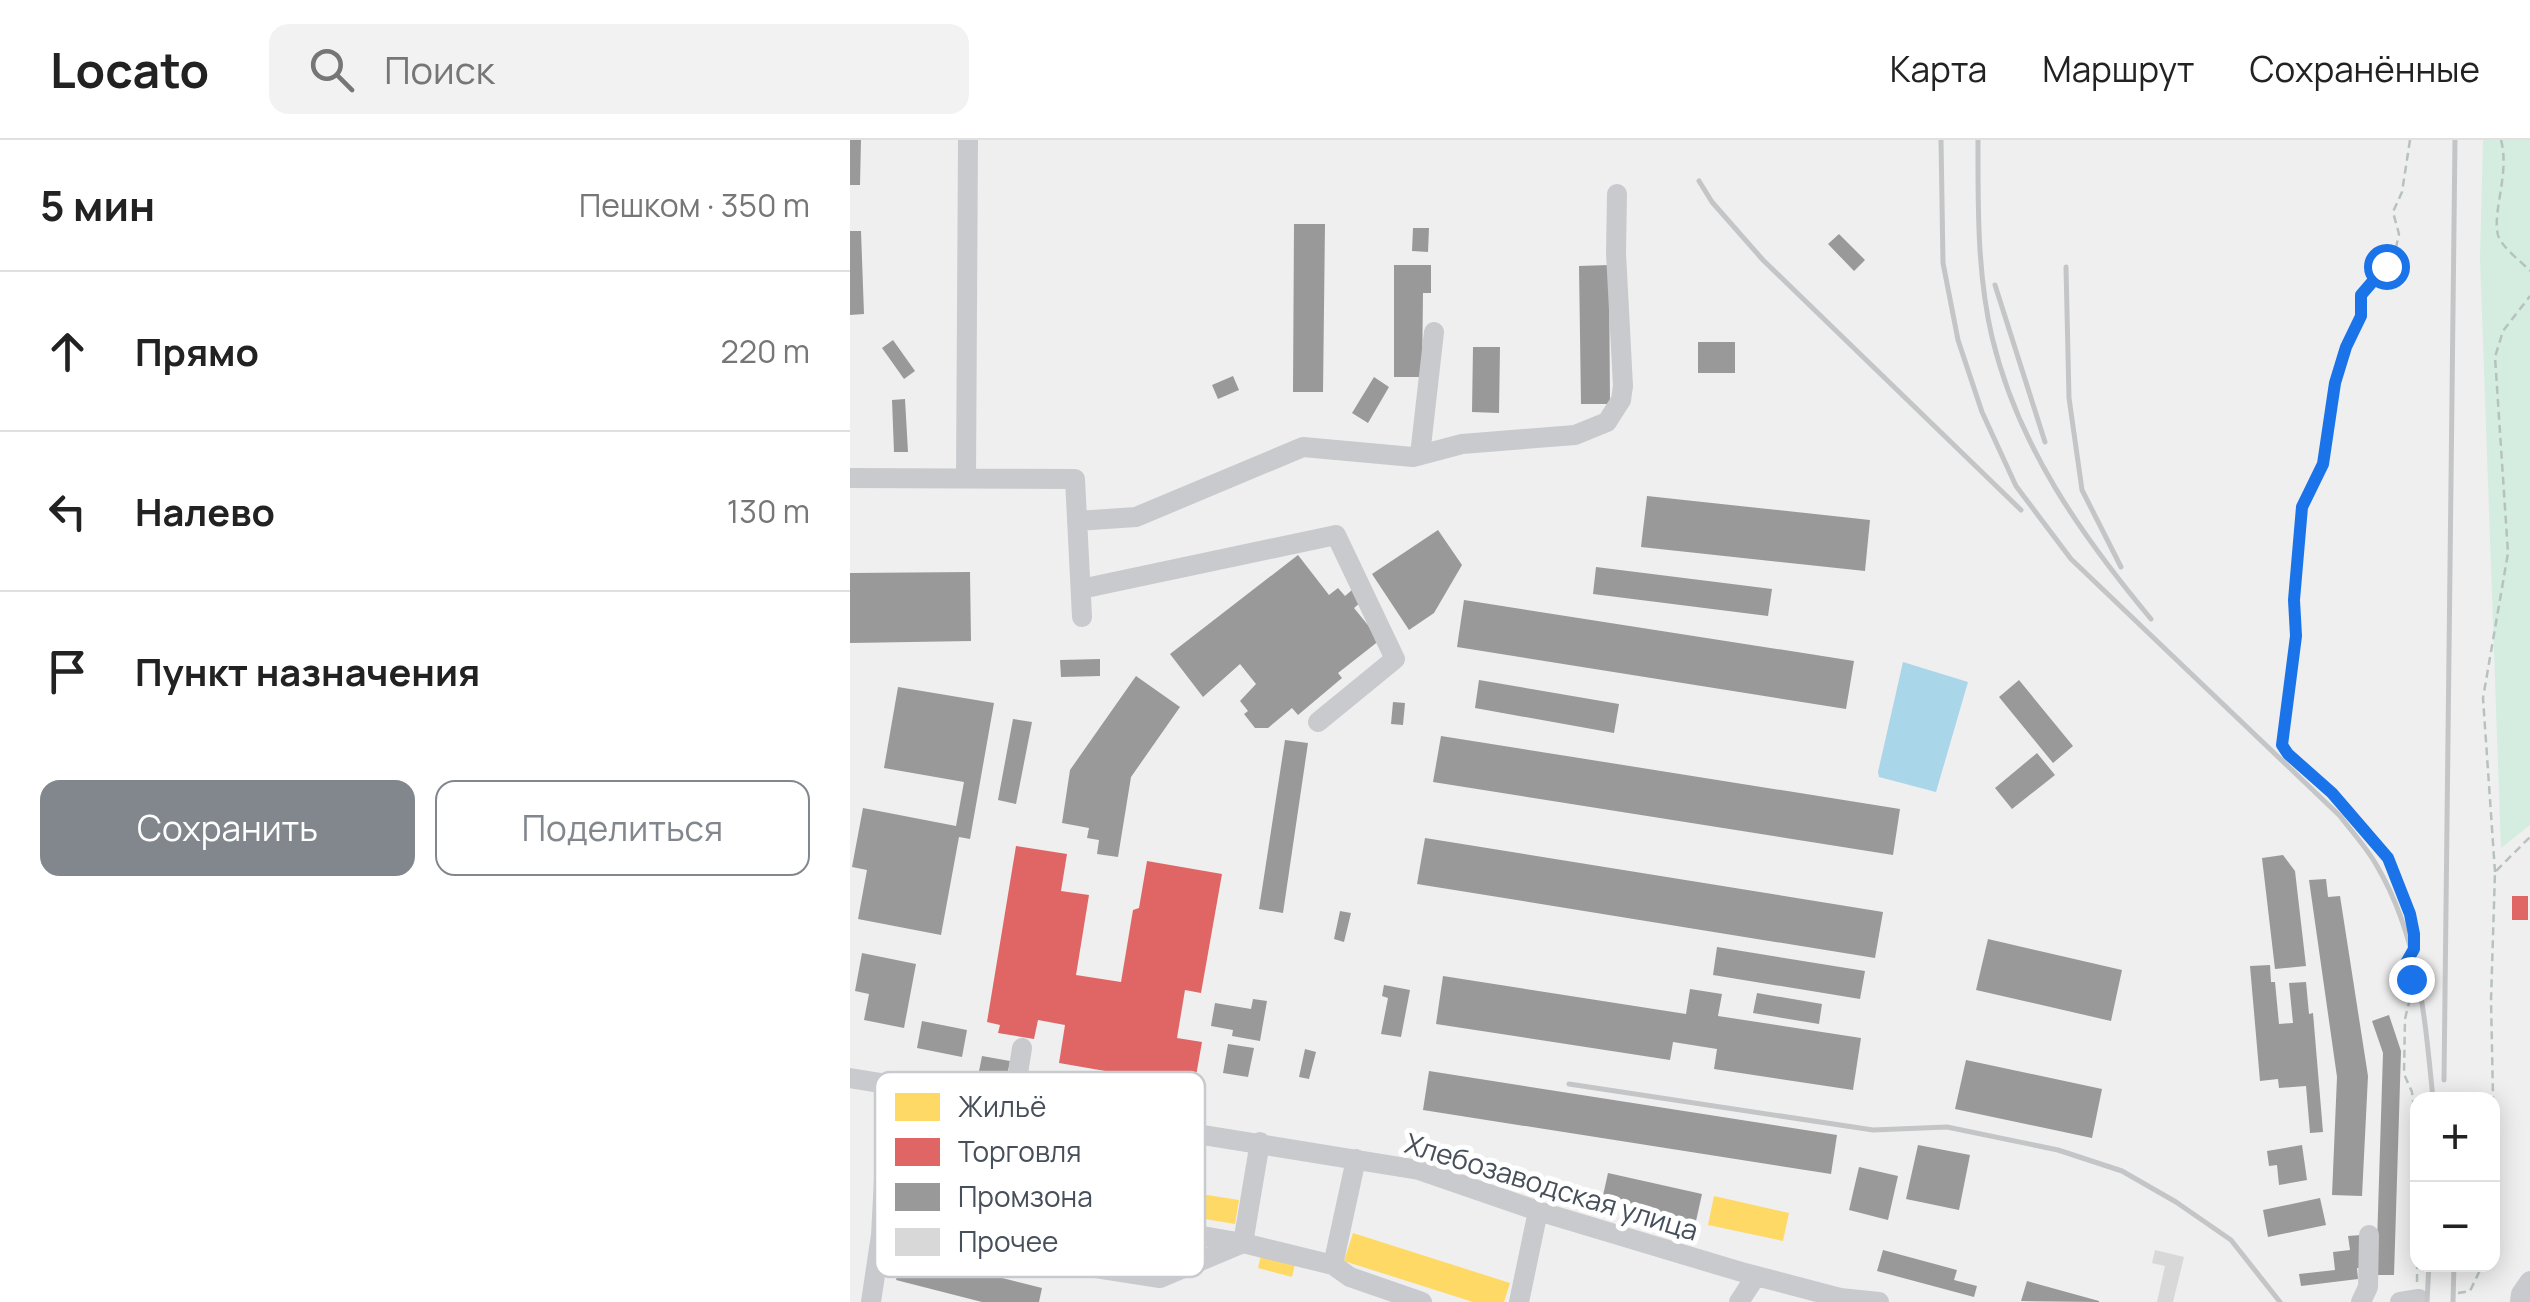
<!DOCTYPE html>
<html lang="ru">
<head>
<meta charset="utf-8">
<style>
	body { margin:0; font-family:Manrope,sans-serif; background:#f2f2f2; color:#222 }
	.controls { position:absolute; right:30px; bottom:30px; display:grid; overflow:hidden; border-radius:20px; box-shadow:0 5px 25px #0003 }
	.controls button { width:90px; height:90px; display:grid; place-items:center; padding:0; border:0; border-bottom:2px solid #e0e0e0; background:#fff; color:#222; font:50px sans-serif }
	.stop { position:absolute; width:30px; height:30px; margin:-22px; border:8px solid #1a73e8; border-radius:50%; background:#fff }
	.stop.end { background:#1a73e8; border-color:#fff; box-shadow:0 2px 10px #0008 }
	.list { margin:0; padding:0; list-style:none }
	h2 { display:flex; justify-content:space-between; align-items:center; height:130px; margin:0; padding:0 40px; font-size:42px }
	h2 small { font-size:32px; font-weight:400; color:#767676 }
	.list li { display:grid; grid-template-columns:65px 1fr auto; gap:30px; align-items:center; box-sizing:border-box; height:160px; padding:0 40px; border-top:2px solid #e0e0e0 }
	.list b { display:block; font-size:38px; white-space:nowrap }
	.list em { font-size:32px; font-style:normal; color:#767676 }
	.actions { display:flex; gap:20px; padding:30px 40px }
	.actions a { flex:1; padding:22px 0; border:2px solid #82878e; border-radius:20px; text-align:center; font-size:35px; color:#82878e }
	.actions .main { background:#82878e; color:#fff }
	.icon { flex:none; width:55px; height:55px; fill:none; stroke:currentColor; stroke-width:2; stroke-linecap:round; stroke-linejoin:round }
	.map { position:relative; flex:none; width:1680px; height:1162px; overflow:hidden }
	header { display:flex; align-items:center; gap:60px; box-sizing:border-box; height:140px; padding:0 50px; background:#fff; border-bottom:2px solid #e0e0e0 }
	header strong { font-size:48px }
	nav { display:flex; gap:55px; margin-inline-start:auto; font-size:35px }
	.search { width:700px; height:90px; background:#f2f2f2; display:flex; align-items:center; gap:25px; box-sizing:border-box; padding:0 35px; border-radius:20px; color:#767676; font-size:38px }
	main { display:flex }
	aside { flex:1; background:#fff }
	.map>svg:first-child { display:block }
</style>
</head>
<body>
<header>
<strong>Locato</strong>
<div class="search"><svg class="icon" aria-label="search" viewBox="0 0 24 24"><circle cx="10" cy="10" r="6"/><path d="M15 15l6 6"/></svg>Поиск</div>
<nav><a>Карта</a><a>Маршрут</a><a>Сохранённые</a></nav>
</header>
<main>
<aside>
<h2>5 мин<small>Пешком · 350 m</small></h2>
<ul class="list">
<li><svg class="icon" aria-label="ahead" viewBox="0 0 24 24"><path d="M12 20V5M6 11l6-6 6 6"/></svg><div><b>Прямо</b></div><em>220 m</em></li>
<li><svg class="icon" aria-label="left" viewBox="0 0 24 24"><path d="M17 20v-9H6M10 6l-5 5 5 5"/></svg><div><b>Налево</b></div><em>130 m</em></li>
<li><svg class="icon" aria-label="arrive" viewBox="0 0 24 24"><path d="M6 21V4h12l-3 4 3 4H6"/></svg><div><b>Пункт назначения</b></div></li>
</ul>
<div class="actions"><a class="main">Сохранить</a><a>Поделиться</a></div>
</aside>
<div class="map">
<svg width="1680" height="1162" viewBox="0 0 1680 1162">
	<rect width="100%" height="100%" fill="#efefef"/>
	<path fill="#d4ede0" d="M1633 0H1680V685L1651 708 1630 118Z"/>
	<path fill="#aad6e9" d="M1053 522 1118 542 1086 652 1029 637 1028 632Z"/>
	<path fill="#ffd966" d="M231 1035 389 1060 385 1084 227 1058Z
		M864 1056 939 1073 933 1101 858 1085Z
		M503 1093 660 1143 654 1162H623L494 1121Z
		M411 1115 445 1124 442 1137 408 1128Z"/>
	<path fill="#e06666" d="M166 706 217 714 211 751 239 755 226 835 271 842 283 770 289 768 297 721 372 734 351 853 335 850 327 898 352 902 340 970 304 964 302 974 183 953 186 936 288 954 290 937 209 923 215 885 188 880 184 899 148 893 150 885 137 882Z
		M1662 756H1678V780H1662Z"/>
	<path fill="#999" d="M0 0H11L10 45H0Z
		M444 84H475L473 252H443Z
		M563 88H579L578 112 562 111Z
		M0 91H11L14 174 0 175Z
		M989 94 1015 120 1004 131 978 104Z
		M544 125H581V153H573L572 237H544Z
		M759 125 760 264H731L729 126Z
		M43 200 65 231 54 239 32 208Z
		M848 202H885V233H848Z
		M623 207H650L649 273 622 272Z
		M383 236 389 250 368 259 362 245Z
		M524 237 539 247 518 283 502 273Z
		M55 259 58 312H44L42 260Z
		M797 356 1020 380 1015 431 791 407Z
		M588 390 612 425 584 473 559 490 522 434Z
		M448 415 479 455 488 448 495 456 502 450 511 462 504 468 530 500 488 533 492 538 448 575 442 568 418 588H405L394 574 398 571 390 561 406 544 390 524 353 557 320 514Z
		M746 427 922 449 918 476 743 454Z
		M120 432 121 501 0 503V433Z
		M614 460 1004 521 996 569 607 507Z
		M250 519V536L211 537 210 520Z
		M286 536 330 567 281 637 268 717 247 714 249 700 237 698 239 688 212 683 220 630Z
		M629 540 769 564 764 593 625 568Z
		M1169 540 1223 606 1203 623 1149 557Z
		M48 547 144 563 120 699 109 697 91 795 8 779 17 730 2 727 13 668 106 686 114 642 34 628Z
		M543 562 555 563 553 585 541 584Z
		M163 579 182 582 166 664 148 660Z
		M591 596 1050 669 1043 715 583 642Z
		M435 600 458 603 433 773 409 769Z
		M1187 613 1205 635 1162 669 1145 648Z
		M575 698 1033 772 1025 818 567 744Z
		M1433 715 1445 731 1456 826 1425 829 1412 718Z
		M1476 739 1478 757 1490 756 1518 936 1512 1056 1482 1055 1487 937 1459 740Z
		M490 771 501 773 494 802 484 799Z
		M1138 799 1272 830 1261 881 1126 850Z
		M867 807 1015 831 1010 859 863 835Z
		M12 813 66 824 54 888 14 880 19 854 5 851Z
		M1420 825 1421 842H1425L1429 884 1443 883 1439 843 1456 842 1459 874 1463 873 1473 992 1460 993 1456 946 1429 948 1428 939 1410 941 1400 826Z
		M593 836 836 874 840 849 872 854 868 876 1011 898 1003 950 864 929 867 909 823 902 820 920 586 884Z
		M534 845 560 850 551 897 531 894 538 858 532 856Z
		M907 853 972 864 969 884 903 873Z
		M403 859 417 861 410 901 382 896 383 890 361 886 365 863 401 869Z
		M1539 875 1551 911 1544 1135H1526L1533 913 1522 881Z
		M72 881 117 890 112 917 67 908Z
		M378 904 404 908 398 937 373 933Z
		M455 909 466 912 459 939 449 937Z
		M132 916 160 921 154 951 126 946Z
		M1116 920 1252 949 1242 998 1105 969Z
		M579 931 987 995 981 1034 573 970Z
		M1068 1005 1120 1015 1109 1070 1056 1059Z
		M1452 1005 1457 1040 1429 1045 1427 1025 1419 1026 1417 1011Z
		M1009 1027 1048 1036 1038 1080 999 1070Z
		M758 1033 852 1054 846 1081 752 1060Z
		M1470 1058 1476 1085 1418 1097 1413 1070Z
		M1511 1095 1515 1128H1507L1508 1139 1451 1146 1449 1134 1485 1130 1483 1112 1500 1110 1498 1096Z
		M1033 1110 1107 1130 1104 1140 1127 1146 1124 1157 1027 1131Z
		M53 1113 192 1148 189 1162H132L46 1140Z
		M1177 1141 1249 1161V1162L1171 1161Z"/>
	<path fill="#d8d8d9" d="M1305 1110 1334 1117 1323 1162H1307L1315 1126 1302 1123Z"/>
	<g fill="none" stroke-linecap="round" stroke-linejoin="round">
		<path stroke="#b7c2bf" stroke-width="2.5" stroke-dasharray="8 5" stroke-linecap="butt" d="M1560 0 1552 52 1543 72 1549 94 1545 112 1528 138 1517 146 1511 155V175L1496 207 1485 243 1473 325 1452 367 1444 460 1446 495 1441 524 1442 550 1432 605 1438 614 1481 653 1523 698 1538 719 1560 774 1564 809 1557 823 1561 854 1555 879 1554 934 1562 952 1568 1004
			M1651 0C1660 33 1642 72 1648 95 1652 108 1671 121 1680 131
			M1645 732 1633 558 1658 413 1645 217 1653 191 1680 156
			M1642 1106 1646 1100 1641 860 1645 732 1680 697
			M1567 1142 1568 1023
			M1608 1153 1620 1151 1633 1124"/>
		<path stroke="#c9cacd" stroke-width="20" d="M570 315 584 192
			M0 338 225 339 232 477
			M116 338 118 0
			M227 381 286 377 453 307 563 317 612 304 725 295 757 282 771 260 773 246 766 113 767 54
			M231 449 486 395 545 519 468 582
			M0 938 569 1030 688 1071 895 1133 990 1158 1029 1162
			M163 965 172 908
			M217 973 204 1046 210 1068 219 1073 393 1103 483 1125 500 1137 572 1162
			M31 1095 310 1138 393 1103 410 1002
			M483 1125 506 1019
			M21 1162 31 1095 39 947
			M669 1162 688 1071
			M889 1162 906 1136
			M1511 1162 1518 1147 1519 1095
			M1550 1162 1569 1159
			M1670 1162 1671 1154 1680 1141"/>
		<path stroke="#c4c5c7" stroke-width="5" d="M1091 0 1093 123 1108 200 1132 272 1166 346 1221 419 1490 676C1502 692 1517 708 1527 726 1569 798 1575 878 1583 959
			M1128 0C1128 65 1127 133 1142 197 1168 306 1231 395 1301 479
			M849 41 862 62 913 120 1171 370
			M1216 127 1219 258 1232 350 1271 427
			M1145 145 1195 302
			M1594 940 1605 0
			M719 944 1023 990 1097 987 1208 1010 1272 1031 1326 1062 1381 1100 1430 1162
			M1577 1162 1579 1124
			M1603 1162 1604 1124"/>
	</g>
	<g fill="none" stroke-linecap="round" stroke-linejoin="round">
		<path stroke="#1a73e8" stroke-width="12" d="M1536 126 1511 155V176L1496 207 1485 243 1473 324 1452 367 1444 460 1446 496 1432 605 1438 614 1482 653 1538 718 1560 774 1564 794V809L1556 823 1561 839"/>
	</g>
	<g text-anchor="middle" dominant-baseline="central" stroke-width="10" stroke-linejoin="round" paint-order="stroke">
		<g font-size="28" fill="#474f5a" stroke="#fff">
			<text transform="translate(702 1046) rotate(17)">Хлебозаводская улица</text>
		</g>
	</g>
	<rect x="25" y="932" width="330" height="205" rx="15" fill="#fff" stroke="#c8cace" stroke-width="2.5"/>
	<rect x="45" y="953" width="45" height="28" fill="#ffd966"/>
	<rect x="45" y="998" width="45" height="28" fill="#e06666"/>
	<rect x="45" y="1043" width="45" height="28" fill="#999"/>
	<rect x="45" y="1088" width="45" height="28" fill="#d8d8d9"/>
	<g font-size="28" fill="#474f5a">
		<text x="108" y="977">Жильё</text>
		<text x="108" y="1022">Торговля</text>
		<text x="108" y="1067">Промзона</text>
		<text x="108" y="1112">Прочее</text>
	</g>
</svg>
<div class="controls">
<button>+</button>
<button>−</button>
</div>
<div class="stop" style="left:1536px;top:126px"></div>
<div class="stop end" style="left:1561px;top:839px"></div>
</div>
</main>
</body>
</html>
